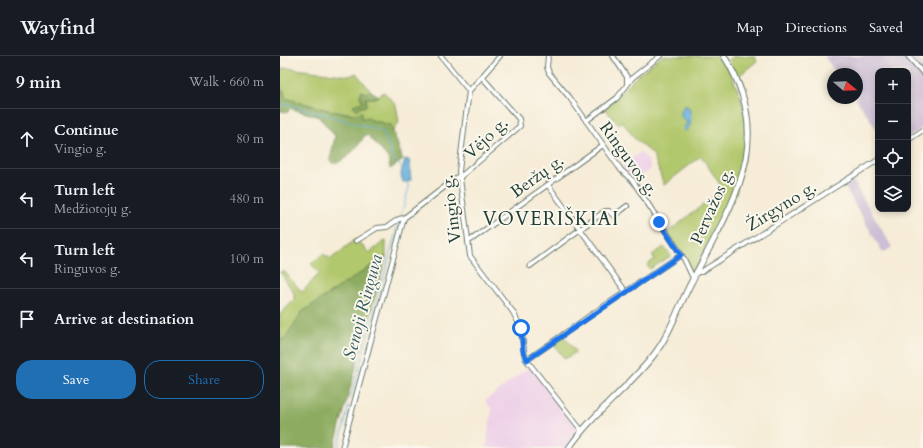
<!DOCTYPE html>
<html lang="en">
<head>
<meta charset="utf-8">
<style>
	body { margin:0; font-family:Cardo,serif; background:#242831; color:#f1f3f6 }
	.controls { position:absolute; right:12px; top:12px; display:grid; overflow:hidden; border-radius:8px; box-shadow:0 2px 6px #0003 }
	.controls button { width:36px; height:36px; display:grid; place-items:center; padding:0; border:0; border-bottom:1px solid #363941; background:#171b24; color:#f1f3f6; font:20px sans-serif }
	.compass { position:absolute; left:547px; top:12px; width:36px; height:36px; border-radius:50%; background:#171b24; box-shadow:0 2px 6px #0003; rotate:109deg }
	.stop { position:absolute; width:12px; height:12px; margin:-9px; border:3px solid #1a73e8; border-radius:50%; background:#fff }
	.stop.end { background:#1a73e8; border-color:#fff; box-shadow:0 1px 4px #0008 }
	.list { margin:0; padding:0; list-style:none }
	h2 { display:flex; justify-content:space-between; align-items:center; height:52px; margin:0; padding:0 16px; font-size:17px }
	h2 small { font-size:13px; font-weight:400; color:#9ea1a6 }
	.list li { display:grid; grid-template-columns:26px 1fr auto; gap:12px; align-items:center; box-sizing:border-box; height:60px; padding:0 16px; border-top:1px solid #363941 }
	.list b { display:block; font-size:15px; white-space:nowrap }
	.list p { margin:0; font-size:13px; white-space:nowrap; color:#9ea1a6 }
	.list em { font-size:13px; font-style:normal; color:#9ea1a6 }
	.actions { display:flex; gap:8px; padding:12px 16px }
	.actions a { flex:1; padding:9px 0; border:1px solid #1f6fb2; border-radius:16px; text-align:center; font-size:14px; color:#1f6fb2 }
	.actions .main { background:#1f6fb2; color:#fff }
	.icon { flex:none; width:22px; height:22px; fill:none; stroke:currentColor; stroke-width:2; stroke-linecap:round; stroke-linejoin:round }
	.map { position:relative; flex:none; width:643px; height:392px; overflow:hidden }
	header { display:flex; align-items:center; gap:24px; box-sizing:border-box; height:56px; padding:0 20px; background:#171b24; border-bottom:1px solid #363941 }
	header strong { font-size:19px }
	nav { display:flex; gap:22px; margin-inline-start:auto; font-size:14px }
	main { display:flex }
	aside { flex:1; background:#171b24 }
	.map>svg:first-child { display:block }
</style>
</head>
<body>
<header>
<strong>Wayfind</strong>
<nav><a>Map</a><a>Directions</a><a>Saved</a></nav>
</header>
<main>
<aside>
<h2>9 min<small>Walk · 660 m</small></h2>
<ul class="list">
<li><svg class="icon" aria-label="ahead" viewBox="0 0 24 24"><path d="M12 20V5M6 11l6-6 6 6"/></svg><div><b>Continue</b><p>Vingio g.</p></div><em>80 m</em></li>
<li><svg class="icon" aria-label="left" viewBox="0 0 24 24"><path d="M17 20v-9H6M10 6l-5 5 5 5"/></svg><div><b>Turn left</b><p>Medžiotojų g.</p></div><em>480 m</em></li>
<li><svg class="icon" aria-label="left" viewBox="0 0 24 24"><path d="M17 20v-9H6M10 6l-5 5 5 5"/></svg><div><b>Turn left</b><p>Ringuvos g.</p></div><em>100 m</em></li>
<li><svg class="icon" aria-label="arrive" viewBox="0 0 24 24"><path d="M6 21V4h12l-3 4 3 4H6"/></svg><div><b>Arrive at destination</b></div></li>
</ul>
<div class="actions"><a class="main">Save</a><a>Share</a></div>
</aside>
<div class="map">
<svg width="643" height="392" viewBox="0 0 643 392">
	<rect width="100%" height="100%" fill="#fbf7ec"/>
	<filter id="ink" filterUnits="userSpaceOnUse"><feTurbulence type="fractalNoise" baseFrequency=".025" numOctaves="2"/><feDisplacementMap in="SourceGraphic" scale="8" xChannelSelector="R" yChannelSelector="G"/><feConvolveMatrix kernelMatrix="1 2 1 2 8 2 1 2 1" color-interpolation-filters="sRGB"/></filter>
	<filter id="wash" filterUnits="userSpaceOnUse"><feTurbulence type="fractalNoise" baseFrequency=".012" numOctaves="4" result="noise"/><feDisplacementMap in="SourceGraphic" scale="16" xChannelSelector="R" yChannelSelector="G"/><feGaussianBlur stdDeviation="0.9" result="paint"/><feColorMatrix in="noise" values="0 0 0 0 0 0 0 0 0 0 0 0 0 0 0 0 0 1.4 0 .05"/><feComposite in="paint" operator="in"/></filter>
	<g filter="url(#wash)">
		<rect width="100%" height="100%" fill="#f6ecd7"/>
		<path fill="#eed0e8" d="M360 96 368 104 371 113 353 127 342 110Z
			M250 310 300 375 288 392H206L212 353 205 345Z"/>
		<path fill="#ccbed4" d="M544 0H632L643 13V71L628 82V15H598V75L575 42H577V18H557Z
			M572 123 612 191 603 197 563 128Z"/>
		<path fill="#b2c86d" stroke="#688250" d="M382 0H443L460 39 466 63 465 95 456 137 413 217 387 177 443 133 421 100 384 129 373 98 355 83 342 65 338 68 325 53 358 19Z
			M454 0H474L477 5 456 22 449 4Z
			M7 12 70 20 76 17 90 34 83 47 74 49 87 47 86 42H95L104 36 116 49 119 66 113 75 111 69 91 64 89 62H81L76 58 56 56 5 42 4 35 0 34V13Z
			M76 183 89 197 106 184V200L22 256 6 281 0 285V258L14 244V237L0 216 4 215 22 236 40 217 31 208 43 198 51 203Z
			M384 191 391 200 370 213 367 209 375 203 372 199Z
			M284 280 296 296 285 303 273 288Z"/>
		<path fill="#8dac60" stroke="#56744a" d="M0 34 4 35 5 42C21 46 67 63 81 56L83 57 81 62H89L91 64 111 69 123 104 110 113 108 102 88 79 84 80C80 89 63 109 52 107L50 105 55 80 39 61 10 52 8 56 0 55Z
			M90 34 99 41 86 42V50L76 53 73 49 83 46 80 41 81 35 87 37Z
			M106 200 54 392H0V285L6 281 22 256Z"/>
		<path fill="#67b0df" stroke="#43768a" d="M404 49 409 51C411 59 413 71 405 75L403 73 407 67 400 59Z
			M125 103 129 104 131 124 127 126H123C118 116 124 112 125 103Z"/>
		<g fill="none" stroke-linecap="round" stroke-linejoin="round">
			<path stroke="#67b0df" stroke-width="1" d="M635 0 643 10
				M0 48 10 49 103 75 112 100 122 112
				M121 160 129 131 127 126
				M70 344 119 165
				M58 392 69 350"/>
		</g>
	</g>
	<g filter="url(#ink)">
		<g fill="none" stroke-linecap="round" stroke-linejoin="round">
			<g stroke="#6a7a6d" stroke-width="6">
				<path id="minor" d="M161 0 189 35
					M220 0 189 35 185 66 179 115 190 200 233 256 241 272 245 302 302 375
					M268 0 267 11 269 17 290 42 341 114 353 125 404 203 413 222
					M628 0 643 17
					M347 29 352 22 380 0
					M306 65 337 42 347 29V21L333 0
					M628 84 643 74
					M179 122 240 70 239 63 202 21
					M268 129 346 236
					M124 162 179 120
					M76 185 97 172 107 171 119 163 124 162
					M188 186 323 89
					M250 210 325 155H329L334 160 347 150
					M416 216H421L598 104
					M247 304 308 261 401 199
					M62 392 124 162"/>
			</g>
			<g stroke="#6a7a6d" stroke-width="7">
				<path id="major" d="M289 392C313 357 347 333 373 300 390 279 399 249 412 225 451 149 498 85 444 0"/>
			</g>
			<use href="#minor" stroke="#fff" stroke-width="4"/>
			<use href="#major" stroke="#fff" stroke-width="5"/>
		</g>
	</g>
	<g fill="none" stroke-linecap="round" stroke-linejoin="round" filter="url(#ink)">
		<path stroke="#1a73e8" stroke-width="5" d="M241 272 243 295 247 304 401 199 379 166"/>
	</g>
	<g text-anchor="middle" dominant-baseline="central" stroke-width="4" stroke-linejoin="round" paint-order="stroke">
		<g font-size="17" fill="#1f3d34" stroke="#fbf7ec">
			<text transform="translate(206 82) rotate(-43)">Vėjo g.</text>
			<text transform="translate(349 103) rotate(54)">Ringuvos g.</text>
			<text transform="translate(257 120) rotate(-36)">Beržų g.</text>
			<text transform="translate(432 150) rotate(-66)">Pervažos g.</text>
			<text transform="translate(501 150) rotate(-32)">Žirgyno g.</text>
			<text transform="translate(171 153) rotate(-97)">Vingio g.</text>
		</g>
		<g font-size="18" font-style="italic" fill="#315a5f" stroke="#fbf7ec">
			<text transform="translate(83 251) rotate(-75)">Senoji Ringuva</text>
		</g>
		<g font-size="19" letter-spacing="1" fill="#1f3d34" stroke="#fbf7ec">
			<text x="271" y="163">VOVERIŠKIAI</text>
		</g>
	</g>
</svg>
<div class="controls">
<button>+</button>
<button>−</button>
<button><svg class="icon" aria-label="locate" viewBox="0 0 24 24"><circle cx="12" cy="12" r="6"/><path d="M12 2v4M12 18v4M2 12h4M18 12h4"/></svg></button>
<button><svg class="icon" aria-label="layers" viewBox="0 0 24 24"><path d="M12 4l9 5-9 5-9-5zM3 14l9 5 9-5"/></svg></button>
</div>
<svg class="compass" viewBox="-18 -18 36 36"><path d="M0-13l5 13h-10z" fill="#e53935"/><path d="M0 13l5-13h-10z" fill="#9ea1a6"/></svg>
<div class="stop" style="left:241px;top:272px"></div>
<div class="stop end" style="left:379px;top:166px"></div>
</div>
</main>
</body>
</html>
